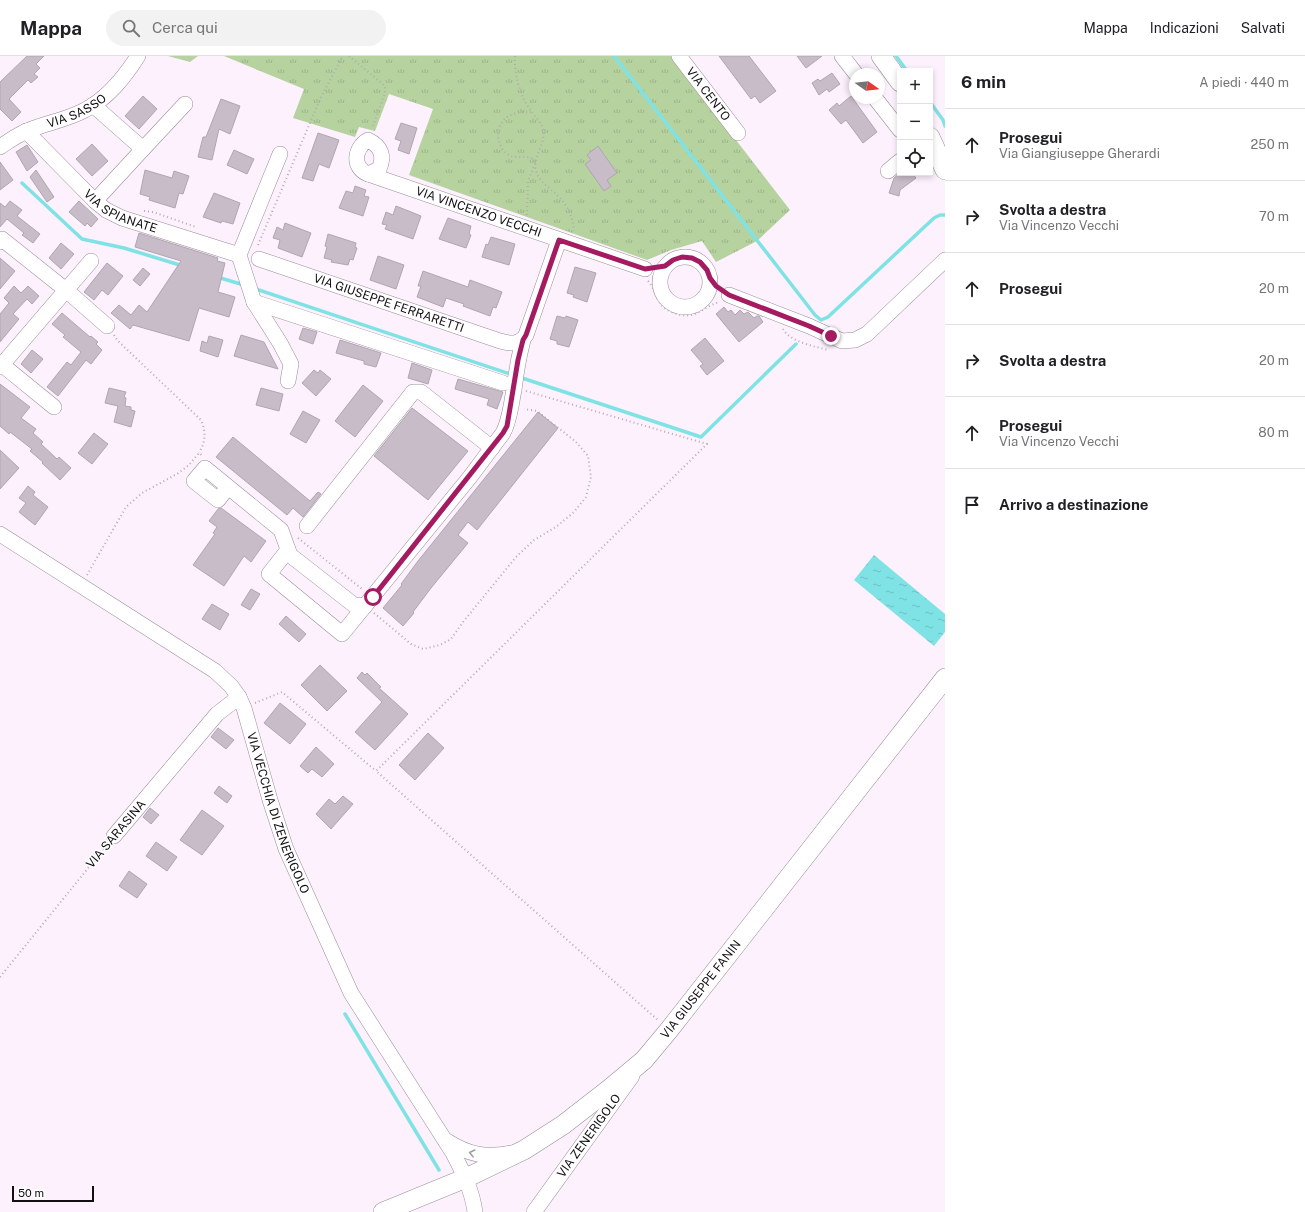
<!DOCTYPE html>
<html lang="it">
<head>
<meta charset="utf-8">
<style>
	body { margin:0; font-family:"Public Sans",sans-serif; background:#f2f2f2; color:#202124 }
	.controls { position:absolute; right:12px; top:12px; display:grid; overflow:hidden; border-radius:0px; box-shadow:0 2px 6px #0003 }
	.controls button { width:36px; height:36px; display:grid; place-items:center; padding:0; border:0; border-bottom:1px solid #e0e0e0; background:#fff; color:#202124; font:20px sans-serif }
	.compass { position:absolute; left:849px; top:12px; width:36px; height:36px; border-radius:50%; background:#fff; box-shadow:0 2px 6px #0003; rotate:104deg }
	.scale { position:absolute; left:12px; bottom:10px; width:82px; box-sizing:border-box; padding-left:4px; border:2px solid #120e12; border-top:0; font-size:11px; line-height:14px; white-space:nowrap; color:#120e12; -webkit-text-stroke:3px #fff; paint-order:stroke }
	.stop { position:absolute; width:12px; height:12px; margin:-9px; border:3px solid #a51b61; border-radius:50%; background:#fff }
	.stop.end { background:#a51b61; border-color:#fff; box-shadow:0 1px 4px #0008 }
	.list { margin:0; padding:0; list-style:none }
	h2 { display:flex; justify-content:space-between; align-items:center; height:52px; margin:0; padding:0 16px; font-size:17px }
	h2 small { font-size:13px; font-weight:400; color:#757577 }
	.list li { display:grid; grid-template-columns:26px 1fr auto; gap:12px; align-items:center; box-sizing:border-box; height:72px; padding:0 16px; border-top:1px solid #e0e0e0 }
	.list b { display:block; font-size:15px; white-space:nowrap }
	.list p { margin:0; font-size:13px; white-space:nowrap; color:#757577 }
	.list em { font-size:13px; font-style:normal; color:#757577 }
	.icon { flex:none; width:22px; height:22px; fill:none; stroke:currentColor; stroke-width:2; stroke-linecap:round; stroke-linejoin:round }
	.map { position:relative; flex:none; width:945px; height:1156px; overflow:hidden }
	header { display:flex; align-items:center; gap:24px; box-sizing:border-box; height:56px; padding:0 20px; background:#fff; border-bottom:1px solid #e0e0e0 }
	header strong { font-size:19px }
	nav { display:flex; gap:22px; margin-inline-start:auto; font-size:14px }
	.search { width:280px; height:36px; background:#f2f2f2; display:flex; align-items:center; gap:10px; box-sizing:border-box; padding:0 14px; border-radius:22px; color:#757577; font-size:15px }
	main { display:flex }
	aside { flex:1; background:#fff }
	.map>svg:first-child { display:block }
</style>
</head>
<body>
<header>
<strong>Mappa</strong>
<div class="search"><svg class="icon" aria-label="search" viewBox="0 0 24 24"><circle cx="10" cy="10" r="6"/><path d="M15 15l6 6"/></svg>Cerca qui</div>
<nav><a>Mappa</a><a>Indicazioni</a><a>Salvati</a></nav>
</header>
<main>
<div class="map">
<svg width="945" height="1156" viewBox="0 0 945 1156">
	<defs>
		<pattern id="park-tufts" width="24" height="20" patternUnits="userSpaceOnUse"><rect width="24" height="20" fill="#b5d29f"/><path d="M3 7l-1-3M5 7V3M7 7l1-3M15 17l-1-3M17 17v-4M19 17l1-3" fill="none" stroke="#9bb388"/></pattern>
		<pattern id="water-ripples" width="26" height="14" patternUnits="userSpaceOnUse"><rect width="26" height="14" fill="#7fe2e5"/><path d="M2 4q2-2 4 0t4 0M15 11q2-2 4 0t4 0" fill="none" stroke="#6dc1c3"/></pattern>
	</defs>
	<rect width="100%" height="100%" fill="#fdf1fd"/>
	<path fill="url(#park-tufts)" d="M168 0H198L190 6Z
		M224 0H671L790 154 757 185 716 206 702 185 671 194 647 204 409 119 433 53 389 38 375 75 359 71 355 81 293 62 304 33Z"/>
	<path fill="url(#water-ripples)" d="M874 499 945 558V576L934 590 854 524Z"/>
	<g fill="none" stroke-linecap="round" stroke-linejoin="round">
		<path stroke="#7fe2e5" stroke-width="3.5" d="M614 0 815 259 821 264 828 261 934 162 940 159H945
			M896 0 907 15
			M930 46 943 64 945 70
			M22 127 82 183 124 192 183 210
			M217 221 244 229
			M253 232 513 319
			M519 321 701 381 796 288
			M345 958 439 1114"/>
	</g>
	<path fill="#c8bcc9" stroke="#b0a5b1" d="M27 0H44L36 8 40 12 34 18 38 21 31 27 28 24 9 43 21 56 12 65 0 53V26Z
		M719 0H749L776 35 760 47 755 40 751 43Z
		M797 0H822L806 12Z
		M832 17 840 28 829 36 827 33 819 39 812 27 818 23 820 25Z
		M143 40 157 53 139 73 125 60Z
		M851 40 877 76 863 87 846 64 841 68 829 54 837 47 839 50Z
		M221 43 240 50 230 78 219 73 212 104 198 101 203 81H206Z
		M401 67 417 72 409 98 398 94 401 85 395 83Z
		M318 77 339 84 329 112 319 108 313 125 302 122Z
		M92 88 108 105 92 120 76 103Z
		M27 89 38 106 27 115 16 96Z
		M598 90 617 117 607 124 611 130 604 135 585 108 591 104 587 99Z
		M234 94 254 103 247 118 227 109Z
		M0 106 13 124 0 134Z
		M36 114 54 141 47 146 30 121Z
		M145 114 172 122 174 115 189 120 183 138 179 137 175 152 149 144 150 141 140 138Z
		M900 117H912L916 122 900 134 899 140 889 137 894 122Z
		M355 130 366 134 364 140 369 141 363 160 339 152 346 135 353 137Z
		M214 137 240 147 233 168 222 165 221 167 203 161Z
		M10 145 22 154 17 160 40 178 33 187 22 179 24 177 7 163 0 171V147L5 151Z
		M79 145 98 163 91 171 87 167 85 170 69 156Z
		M396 150 421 160 413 183 385 173 387 169 382 168 386 156 393 159Z
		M448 162 471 170 469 178 471 179 466 192 439 183Z
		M285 167 311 177 302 201 278 192 280 184 273 182 277 171 283 174Z
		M139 177 218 202 217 205 225 207 218 236 235 241 229 261 199 252 189 285 133 269 130 273 111 257 119 249 131 259 139 249 147 256 181 205 135 191Z
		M328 178 356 187 355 191 357 192 353 204 350 203 348 209 331 206 332 204 324 202 327 191 325 190Z
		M491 181 515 188 509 209 482 201 486 188 488 189Z
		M61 187 74 198 61 213 49 202Z
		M378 200 404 209 396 233 370 224Z
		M0 202 15 215 0 233Z
		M107 207 123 220 108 239 102 234 94 244 84 236Z
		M575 211 596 217 587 246 573 241 574 239 567 237Z
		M143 212 150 218 140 230 133 224Z
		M423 215 468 231 470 224 502 236 496 252 493 251 490 260 463 250 464 248 446 242 443 251 417 241 421 230H418Z
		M14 230 21 237 28 230 39 240 32 248 27 243 13 258 19 263 0 286V258L9 247 4 242Z
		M724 251 728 256 731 254 735 259 740 254 744 258 748 256 754 262 757 260H759L763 266 739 286 716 258Z
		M62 257 90 281 91 280 98 286 96 288 102 294 91 308 86 304 58 340 47 331 67 306 71 309 81 296 63 281 65 279 52 268Z
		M557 260 565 262 566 260 578 264 569 291 557 288V285L550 283Z
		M303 272 317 276 313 288 299 283Z
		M241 279 264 286 278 313 234 300Z
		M209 280 223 284 218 301 200 295 202 285 207 287Z
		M705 282 724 305 707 319 700 310 703 308 691 294Z
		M340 284 381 297 376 311 364 308V305L336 297Z
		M32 294 43 303 31 317 21 308Z
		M412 307 432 314 428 328 408 322Z
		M314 314 318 317 320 314 331 323 316 340 302 327Z
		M458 323 503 336 497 353 487 349 489 343 455 333Z
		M0 328 30 351 21 362 36 373 33 377 43 386 41 388 57 403 59 401 71 412 60 424 42 407 43 406 30 395 32 393 10 376 9 378 0 370Z
		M363 329 383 345 355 381 335 365Z
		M109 332 126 336 124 341 126 342 125 350 131 351V354L135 355 131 371 114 366 118 350 105 347Z
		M261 332 283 338 279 355 256 349Z
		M412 352 468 395 428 444 374 400Z
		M303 355 320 364 306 387 290 378Z
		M538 356 558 372 477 474 468 466 458 479 468 487 431 532 413 556 414 557 403 570 383 552 402 529 401 528 418 505Z
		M94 377 108 388 92 408 78 397Z
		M233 381 310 445 318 436 321 438 303 461 293 452 287 459 216 401Z
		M0 394 19 412 0 433Z
		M28 430 35 436 33 439 48 451 35 469 19 456 26 447 19 442Z
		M221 452 266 485 251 506 244 500 224 530 193 509 215 478 213 477 217 471 209 465 218 453Z
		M251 533 260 538 250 554 241 549Z
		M212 548 229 558 220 574 202 563Z
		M286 560 306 578 299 586 279 568Z
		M320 609 347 635 327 655 301 629Z
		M362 616 365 619 367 617 381 631 379 632 408 658 375 694 355 676 382 646 357 622Z
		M280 647 306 668 290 688 264 667Z
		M218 672 234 684 226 693 211 681Z
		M428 677 444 692 415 724 399 709Z
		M316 691 334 708 322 721 312 713 308 717 300 710Z
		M219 730 232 740 227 747 214 737Z
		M343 740 353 748 331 773 316 758 329 743 335 748Z
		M150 752 159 759 151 768 143 761Z
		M202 754 224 770 202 799 180 784Z
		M156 786 177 801 167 815 146 800Z
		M129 815 147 828 137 842 119 830Z"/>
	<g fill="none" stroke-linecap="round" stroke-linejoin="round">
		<g stroke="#998e99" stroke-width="16">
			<g id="minor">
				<path id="s1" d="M679 0 738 77"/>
				<path d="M842 0 856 18"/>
				<path d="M875 42 900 74"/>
				<path d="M93 49 143 93 95 145"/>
				<path id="s2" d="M26 75 95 145 106 154 122 162 239 199"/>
				<path d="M368 84C381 90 385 100 379 113L368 118C352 112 354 92 368 84Z"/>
				<path id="s3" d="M0 91C9 85 17 79 27 75 45 67 67 64 85 54 108 42 124 22 138 0"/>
				<path d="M143 93 185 48"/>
				<path d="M280 98 239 199 254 246 280 287 291 308 288 325"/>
				<path d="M888 115 900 105"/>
				<path id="s4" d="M368 118 645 213"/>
				<path d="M0 186 2 183 66 234 107 270"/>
				<circle cx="685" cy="226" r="25"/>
				<path id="s5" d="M259 203 500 285C511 288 519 289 526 279L559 184"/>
				<path d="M729 239 809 270 842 285 855 284 867 278 945 204"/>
				<path d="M254 246 503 327"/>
				<path d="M0 307 54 351"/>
				<path d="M0 311 91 205"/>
				<path d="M228 431 218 444 194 425 205 412 281 474 290 499 354 549 365 550"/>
				<path d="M307 470 413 336H421L492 392"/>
				<path id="s6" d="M0 478 215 615 231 630 239 641 244 652 270 744 286 793 351 937 453 1097C463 1116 472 1134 475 1156"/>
				<path d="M288 494 269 518 342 578 470 421 503 377C510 364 511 348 514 334 516 317 519 300 523 284"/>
				<path d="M114 780 217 658 239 641"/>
				<path d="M447 1085C469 1099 486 1102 511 1097"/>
				<path id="s7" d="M534 1156 632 1020"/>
			</g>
		</g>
		<g stroke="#998e99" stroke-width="20">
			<g id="major">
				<path d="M881 0 900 26"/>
				<path d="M930 81 945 114"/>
				<path id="s8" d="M383 1156 466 1122 524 1094 563 1069 608 1034 644 1004 669 974 945 622"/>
			</g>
		</g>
		<path stroke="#b3aab3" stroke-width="2" stroke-dasharray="1 3" stroke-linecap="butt" d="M349 0 385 30V37L372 72
			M515 0C514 19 520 40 531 55 535 61 541 66 543 73 547 87 532 101 536 115 539 126 550 132 558 140 568 150 573 161 574 175
			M144 155 153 156 196 171
			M527 159 528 125 536 106C529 96 517 105 507 98 495 89 495 67 509 60 515 56 524 56 531 56
			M258 189 321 41 343 0
			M648 225C654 231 655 240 660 247 662 251 667 254 672 256 695 266 700 252 719 246
			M783 273C790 286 816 291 829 294
			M114 279 118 285 201 364C206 376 206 385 199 397
			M526 335 707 388 376 715 659 965
			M298 482 362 533
			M87 519 126 451 142 437 177 418 189 409 199 397 203 400
			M374 557 411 588 423 593 440 589 451 583 463 566 516 501 534 484 556 471 574 456 586 441 591 421 588 400 576 386 537 355 524 353
			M255 647 282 636 376 715
			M0 921 106 790"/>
		<use href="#minor" stroke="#fff" stroke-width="15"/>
		<use href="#major" stroke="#fff" stroke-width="19"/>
	</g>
	<defs><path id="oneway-chevron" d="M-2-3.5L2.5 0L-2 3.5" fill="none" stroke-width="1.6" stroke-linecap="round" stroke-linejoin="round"/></defs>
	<use stroke="#a09fa0" href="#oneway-chevron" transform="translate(472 1097) rotate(-166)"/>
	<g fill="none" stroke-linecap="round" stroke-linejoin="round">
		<path stroke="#a51b61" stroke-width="5" d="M373 541 503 377 507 370 518 304 523 284 526 279 559 184 645 213 665 210 673 204 682 201 692 202 700 206 707 214 710 222 716 230 729 239 809 270 831 280"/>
	</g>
	<g text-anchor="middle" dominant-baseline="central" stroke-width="3" stroke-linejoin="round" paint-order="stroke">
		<g font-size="12" fill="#120e12" stroke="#fff">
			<text stroke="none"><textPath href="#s1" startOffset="48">VIA CENTO</textPath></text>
			<text stroke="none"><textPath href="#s3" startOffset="85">VIA SASSO</textPath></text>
			<text stroke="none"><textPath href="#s2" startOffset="126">VIA SPIANATE</textPath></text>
			<text stroke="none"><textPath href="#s4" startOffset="117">VIA VINCENZO VECCHI</textPath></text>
			<text stroke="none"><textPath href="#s5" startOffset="137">VIA GIUSEPPE FERRARETTI</textPath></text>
			<text stroke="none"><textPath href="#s6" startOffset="413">VIA VECCHIA DI ZENERIGOLO</textPath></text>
			<text transform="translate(116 778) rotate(-50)">VIA SARASINA</text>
			<text stroke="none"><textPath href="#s8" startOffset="395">VIA GIUSEPPE FANIN</textPath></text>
			<text stroke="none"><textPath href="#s7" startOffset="94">VIA ZENERIGOLO</textPath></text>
		</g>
	</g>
</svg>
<div class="controls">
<button>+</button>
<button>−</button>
<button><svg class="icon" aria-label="locate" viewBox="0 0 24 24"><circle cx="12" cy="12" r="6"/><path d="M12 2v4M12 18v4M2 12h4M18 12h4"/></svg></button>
</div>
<svg class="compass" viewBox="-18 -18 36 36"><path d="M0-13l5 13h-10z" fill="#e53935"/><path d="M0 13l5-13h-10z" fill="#757577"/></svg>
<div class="scale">50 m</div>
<div class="stop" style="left:373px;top:541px"></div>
<div class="stop end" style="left:831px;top:280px"></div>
</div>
<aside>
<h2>6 min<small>A piedi · 440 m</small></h2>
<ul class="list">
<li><svg class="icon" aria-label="ahead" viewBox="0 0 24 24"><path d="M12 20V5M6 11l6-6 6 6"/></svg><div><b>Prosegui</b><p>Via Giangiuseppe Gherardi</p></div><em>250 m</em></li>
<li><svg class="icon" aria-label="right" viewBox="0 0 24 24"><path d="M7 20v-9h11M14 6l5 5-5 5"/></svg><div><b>Svolta a destra</b><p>Via Vincenzo Vecchi</p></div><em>70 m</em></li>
<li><svg class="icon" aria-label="ahead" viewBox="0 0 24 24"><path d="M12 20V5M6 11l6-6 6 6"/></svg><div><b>Prosegui</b></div><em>20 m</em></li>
<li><svg class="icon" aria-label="right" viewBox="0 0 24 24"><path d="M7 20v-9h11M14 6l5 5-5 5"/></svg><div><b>Svolta a destra</b></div><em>20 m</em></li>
<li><svg class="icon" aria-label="ahead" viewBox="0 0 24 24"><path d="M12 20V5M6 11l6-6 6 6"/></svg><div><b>Prosegui</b><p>Via Vincenzo Vecchi</p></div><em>80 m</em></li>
<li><svg class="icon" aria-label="arrive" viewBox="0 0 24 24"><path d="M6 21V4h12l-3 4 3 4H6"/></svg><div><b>Arrivo a destinazione</b></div></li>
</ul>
</aside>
</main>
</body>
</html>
